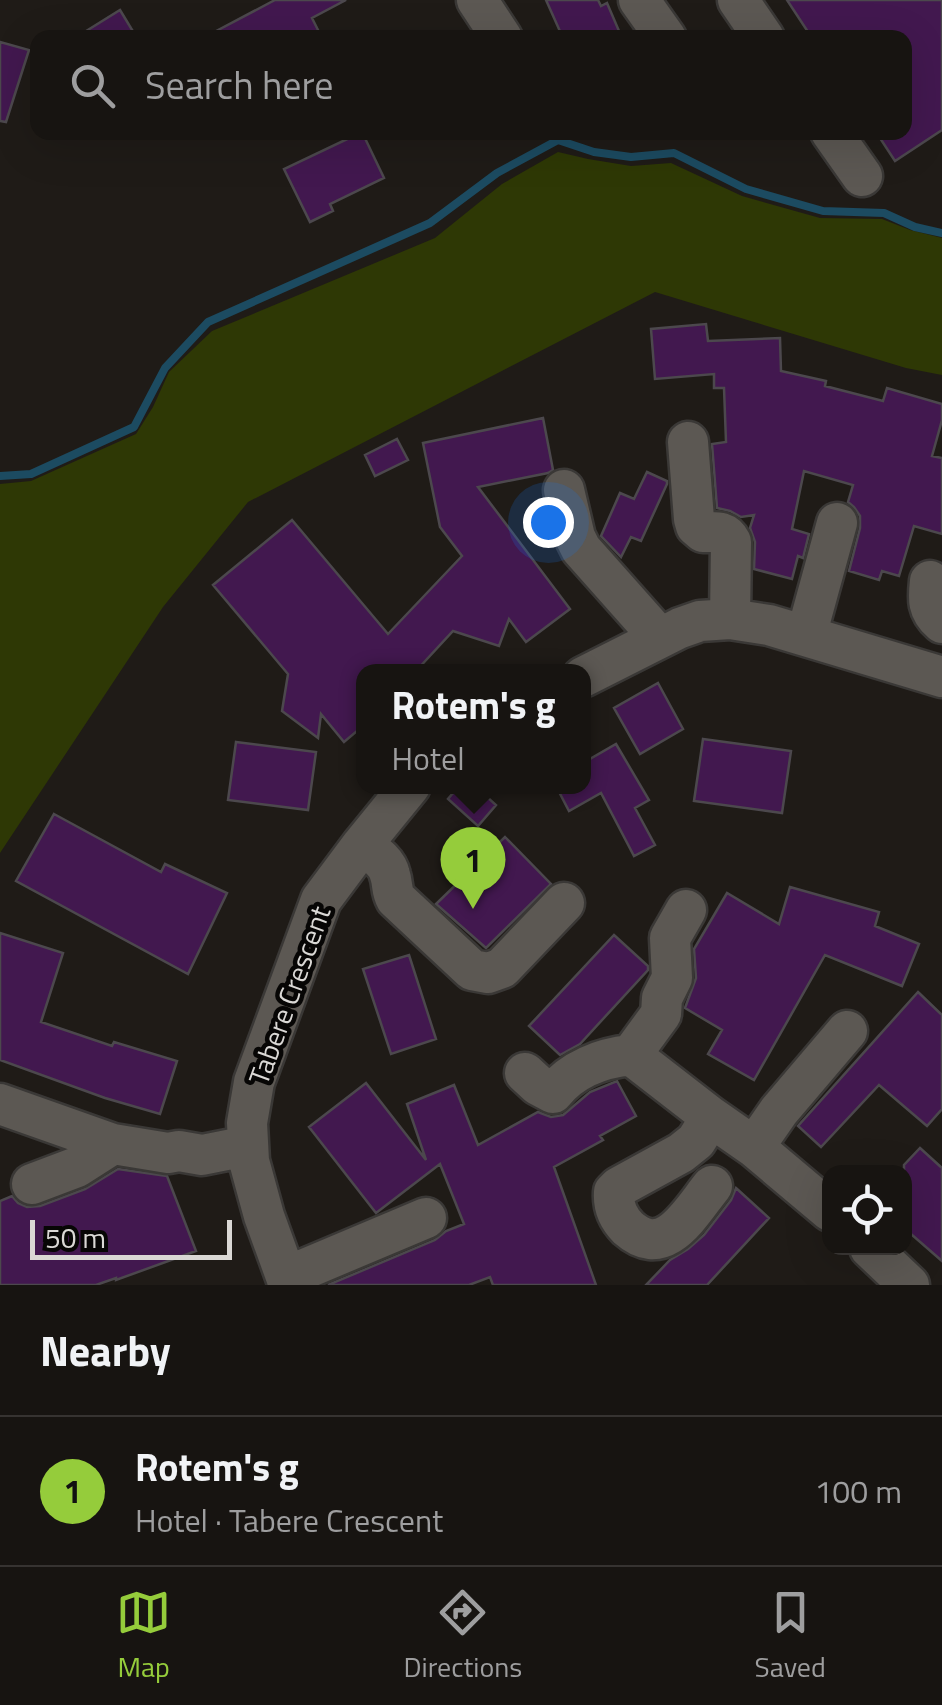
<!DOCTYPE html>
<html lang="en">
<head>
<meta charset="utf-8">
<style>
	body { margin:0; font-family:"Titillium Web",sans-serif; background:#24211f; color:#f1f3f6 }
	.controls { position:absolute; right:30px; bottom:30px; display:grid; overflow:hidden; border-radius:20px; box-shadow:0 10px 40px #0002 }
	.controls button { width:90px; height:90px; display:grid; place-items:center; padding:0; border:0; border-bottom:2px solid #363331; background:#171411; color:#f1f3f6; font:50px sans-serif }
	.scale { position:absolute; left:30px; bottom:25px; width:202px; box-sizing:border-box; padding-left:10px; border:5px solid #dad8d5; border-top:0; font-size:28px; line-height:35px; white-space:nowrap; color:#dad8d5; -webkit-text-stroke:8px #070605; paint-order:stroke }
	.you { position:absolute; left:548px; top:522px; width:35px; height:35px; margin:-25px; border:8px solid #fff; border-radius:50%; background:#1a73e8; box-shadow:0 0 0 15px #1a73e833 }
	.badge { display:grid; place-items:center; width:65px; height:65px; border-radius:50%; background:#95cc3b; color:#111; font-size:32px; font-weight:700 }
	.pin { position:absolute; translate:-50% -82px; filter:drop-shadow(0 2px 5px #0008) }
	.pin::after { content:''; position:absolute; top:52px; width:35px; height:30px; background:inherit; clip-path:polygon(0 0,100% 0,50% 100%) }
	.popup { position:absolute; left:356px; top:664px; width:235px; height:130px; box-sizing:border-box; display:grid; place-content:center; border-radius:20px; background:#171411; filter:drop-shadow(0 2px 8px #0005); font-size:32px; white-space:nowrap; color:#9e9e9f }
	.popup b { font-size:38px; color:#f1f3f6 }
	.popup::after { content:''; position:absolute; left:50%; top:100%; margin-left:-20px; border:20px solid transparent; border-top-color:#171411 }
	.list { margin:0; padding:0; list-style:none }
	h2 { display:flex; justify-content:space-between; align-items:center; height:130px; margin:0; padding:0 40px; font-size:42px }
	h2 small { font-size:32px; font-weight:400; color:#9e9e9f }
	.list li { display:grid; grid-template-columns:65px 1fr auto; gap:30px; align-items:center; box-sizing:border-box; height:150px; padding:0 40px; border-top:2px solid #363331 }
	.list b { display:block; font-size:38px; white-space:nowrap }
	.list p { margin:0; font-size:32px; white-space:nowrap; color:#9e9e9f }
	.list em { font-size:32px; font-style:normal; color:#9e9e9f }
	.icon { flex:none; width:55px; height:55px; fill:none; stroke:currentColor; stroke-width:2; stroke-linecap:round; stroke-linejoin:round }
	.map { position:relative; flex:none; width:942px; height:1285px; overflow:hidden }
	.search { position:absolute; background:#171411; box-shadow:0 10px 40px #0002; left:30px; right:30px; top:30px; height:110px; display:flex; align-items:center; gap:25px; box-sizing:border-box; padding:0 35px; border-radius:20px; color:#9e9e9f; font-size:38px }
	.sheet { height:280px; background:#171411 }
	nav { display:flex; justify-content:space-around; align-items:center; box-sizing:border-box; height:140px; border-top:2px solid #363331; background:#171411; font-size:28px; color:#9e9e9f }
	nav a { display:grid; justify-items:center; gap:5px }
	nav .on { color:#95cc3b }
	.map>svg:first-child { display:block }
</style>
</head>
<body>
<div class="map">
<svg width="942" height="1285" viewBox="0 0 942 1285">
	<rect width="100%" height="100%" fill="#1f1b17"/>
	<path fill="#2e3805" d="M558 152 588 159 631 166 671 163 742 196 820 218 882 219 910 230 942 238V375L906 368 655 292 248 502 163 607 0 853V484L31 481 136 434 153 407 169 372 212 331 435 238 502 184Z"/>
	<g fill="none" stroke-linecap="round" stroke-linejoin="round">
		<path stroke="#1c4b61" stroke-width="8" d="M0 476 31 474 134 427 165 368 208 322 430 223 497 173 558 140 594 152 631 157 674 153 746 189 823 211 884 213 915 227 942 233"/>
	</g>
	<path fill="#42184f" stroke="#4c484d" stroke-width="2.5" d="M275 0H346L312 18 322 38H203Z
		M546 0H598L601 6 607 3 622 38H563Z
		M787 0H942V130L895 161 876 132H904V38H812Z
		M120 10 137 38H75Z
		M0 42 29 50 6 122 0 121Z
		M362 132 384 178 330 204 333 211 310 222 284 169Z
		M706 324 708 341 780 338 781 371 826 381 825 386 883 401 887 388 942 404V420L932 456 942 458V534L914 526 899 576 882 571 879 580 849 571 860 528V516L854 507 848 502 853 485 804 471 792 529 809 534 803 558 798 556 792 579 754 569 755 542 750 528 754 515 741 517 730 511 717 508 712 444 726 442 724 388H714V374L655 379 651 329Z
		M543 418 553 470 548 473 478 487 570 609 526 642 509 619 499 646 453 631 415 672H363V726L344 742 321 714 318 738 282 711 288 674 213 585 292 520 388 634 462 556 440 527 423 443Z
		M397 439 408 460 375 476 365 455Z
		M647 472 667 481V484L641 541 631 537 621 557 601 536 620 493 634 499Z
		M658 683 683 729 640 754 614 708Z
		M703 739 791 751 782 813 694 801Z
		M236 742 316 752 308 810 228 800Z
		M616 744 649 800 635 808 655 845 634 856 601 793 569 811 556 786H583V763Z
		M459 786H475L496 805 478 826 448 799Z
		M54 814 161 872 165 864 227 893 188 974 16 881Z
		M505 837 551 884 486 948 436 904Z
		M790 887 879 912 875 926 919 944 902 986 825 955 754 1080 708 1054 722 1030 685 1008 696 978 694 949 727 893 779 924Z
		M0 933 63 953 41 1022 112 1046 114 1042 177 1061 160 1114 105 1098 0 1060Z
		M614 935 648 966V970L580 1044 560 1055 529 1026Z
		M409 955 436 1039 391 1054 363 969Z
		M918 992 942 1015V1109L927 1126 879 1085 821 1147 798 1126Z
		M617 1081 636 1116 600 1136 603 1140 554 1167 596 1285H493L490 1277 469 1285H328L435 1240 446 1231 464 1224 440 1164 376 1213 309 1127 366 1083 426 1160 407 1104 454 1085 478 1145 538 1112 551 1117 563 1115 590 1092Z
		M920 1148 942 1168V1261L904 1228V1165Z
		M118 1169 167 1176 196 1251 116 1280V1278L96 1285H0V1201L12 1196 18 1203 27 1207 40 1206 85 1189Z
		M736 1188 769 1218 707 1285H646L670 1260 688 1249 704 1235 731 1200Z"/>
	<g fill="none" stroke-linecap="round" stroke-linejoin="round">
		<g stroke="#3a3836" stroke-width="45">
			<path id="minor" d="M477 0 502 38
				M639 0 666 38
				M738 0 764 38
				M831 132 862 176
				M688 442 694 519 696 526 703 532C715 532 725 530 731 542L730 619
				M564 490 575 537 581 549 660 638
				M930 581C928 599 927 610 942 623
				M806 636 837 523
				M583 677 680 628 700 621 730 619 769 625 942 677
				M362 845C373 853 387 861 390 875 393 884 391 890 396 899L472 970 488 973 502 968 564 903
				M631 1055 711 1117 754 1147 830 1211
				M525 1073 538 1085 553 1093C572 1069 602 1058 631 1055L661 1014 662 998 672 978 670 938 686 910
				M0 1104 113 1144 168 1153 179 1151 202 1155 247 1146
				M711 1117 696 1141 681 1153 619 1187 614 1192C613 1206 618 1218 628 1228 665 1261 690 1213 712 1186
				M754 1147 779 1111 847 1031
				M32 1184 77 1167 113 1144
				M870 1248 909 1285
				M286 1277 426 1218
				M289 1285 264 1216 249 1161 247 1123 254 1082 321 900 362 845 410 786"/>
		</g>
		<use href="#minor" stroke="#5c5853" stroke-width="40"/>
	</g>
	<g text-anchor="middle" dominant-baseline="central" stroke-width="9" stroke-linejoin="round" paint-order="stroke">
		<g font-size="28" fill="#dad8d5" stroke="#070605">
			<text transform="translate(289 995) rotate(-70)">Tabere Crescent</text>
		</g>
	</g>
</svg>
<div class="controls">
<button><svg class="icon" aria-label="locate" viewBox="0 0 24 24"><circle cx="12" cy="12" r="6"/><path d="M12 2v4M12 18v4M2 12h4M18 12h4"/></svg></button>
</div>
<div class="scale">50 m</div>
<div class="you"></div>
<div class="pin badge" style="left:473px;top:909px">1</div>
<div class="popup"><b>Rotem's g</b>Hotel</div>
<div class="search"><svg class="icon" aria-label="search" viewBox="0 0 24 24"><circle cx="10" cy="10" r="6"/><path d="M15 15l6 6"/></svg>Search here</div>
</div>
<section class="sheet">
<h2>Nearby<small></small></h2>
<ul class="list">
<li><span class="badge">1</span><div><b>Rotem's g</b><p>Hotel · Tabere Crescent</p></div><em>100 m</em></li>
</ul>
</section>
<nav>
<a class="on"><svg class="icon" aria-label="map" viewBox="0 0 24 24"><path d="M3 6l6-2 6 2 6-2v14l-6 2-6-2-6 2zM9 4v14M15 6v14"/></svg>Map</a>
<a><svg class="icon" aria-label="directions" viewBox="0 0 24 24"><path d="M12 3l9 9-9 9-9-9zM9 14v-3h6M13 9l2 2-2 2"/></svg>Directions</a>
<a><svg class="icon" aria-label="saved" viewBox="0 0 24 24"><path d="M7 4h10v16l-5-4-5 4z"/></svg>Saved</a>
</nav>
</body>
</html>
